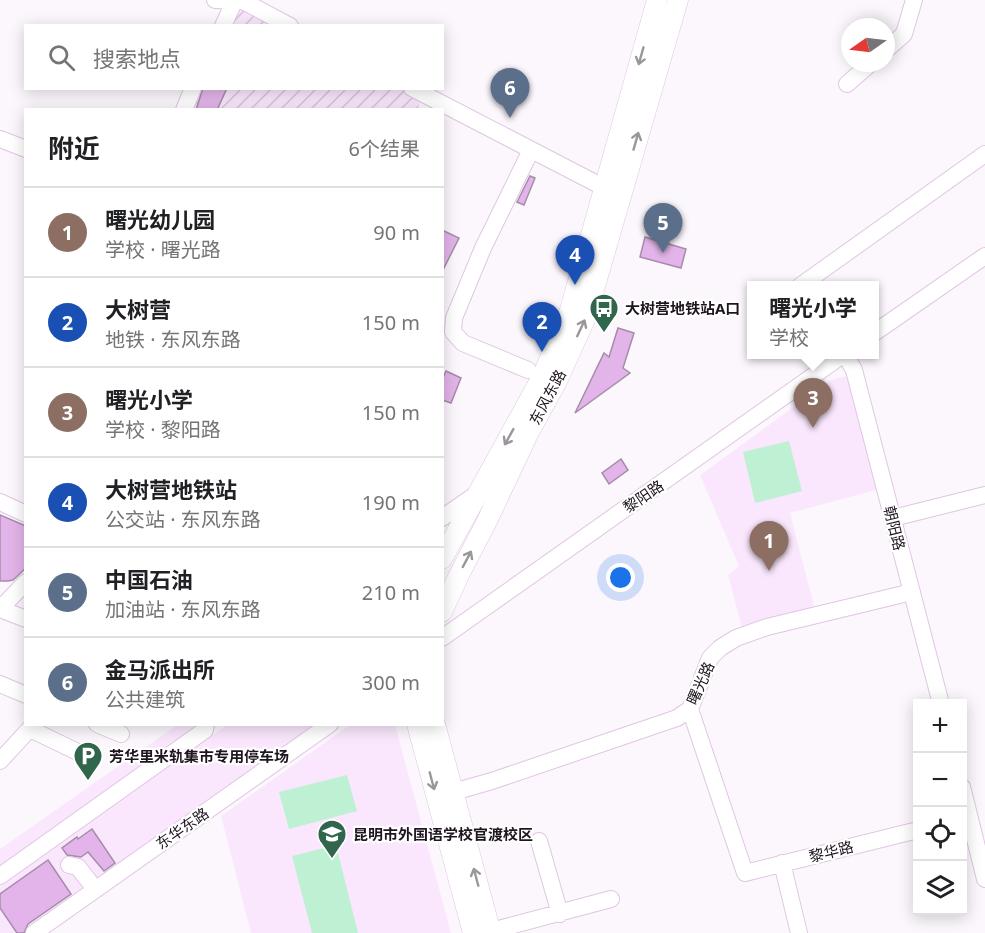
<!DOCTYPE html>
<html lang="zh">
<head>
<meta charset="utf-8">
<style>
	body { margin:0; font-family:"Noto Sans","Noto Sans SC",sans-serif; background:#f6f6f6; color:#202124 }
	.controls { position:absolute; right:18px; bottom:18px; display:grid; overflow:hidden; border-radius:0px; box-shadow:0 3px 15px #0003 }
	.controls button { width:54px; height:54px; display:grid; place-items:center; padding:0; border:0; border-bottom:2px solid #e0e0e0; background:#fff; color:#202124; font:30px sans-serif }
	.compass { position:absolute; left:841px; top:18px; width:54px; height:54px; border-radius:50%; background:#fff; box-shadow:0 3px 15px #0003; rotate:256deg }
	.you { position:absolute; left:621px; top:578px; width:21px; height:21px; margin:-15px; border:4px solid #fff; border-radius:50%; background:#1a73e8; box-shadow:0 0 0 9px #1a73e833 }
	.badge { display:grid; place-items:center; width:39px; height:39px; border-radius:50%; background:#b45309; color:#fff; font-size:20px; font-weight:700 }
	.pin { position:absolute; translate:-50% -50px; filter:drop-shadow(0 2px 3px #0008) }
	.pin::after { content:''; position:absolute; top:32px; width:21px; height:18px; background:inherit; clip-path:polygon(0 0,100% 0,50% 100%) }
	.popup { position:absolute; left:747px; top:281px; width:132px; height:78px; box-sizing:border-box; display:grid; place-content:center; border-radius:0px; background:#fff; filter:drop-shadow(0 2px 4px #0005); font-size:20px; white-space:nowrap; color:#757577 }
	.popup b { font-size:22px; color:#202124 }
	.popup::after { content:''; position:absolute; left:50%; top:100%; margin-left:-12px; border:12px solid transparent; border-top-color:#fff }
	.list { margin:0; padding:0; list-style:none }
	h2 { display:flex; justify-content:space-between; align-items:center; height:78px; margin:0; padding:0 24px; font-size:26px }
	h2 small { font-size:20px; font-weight:400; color:#757577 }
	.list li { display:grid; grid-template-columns:39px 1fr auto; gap:18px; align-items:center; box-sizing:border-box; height:90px; padding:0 24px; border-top:2px solid #e0e0e0 }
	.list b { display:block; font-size:22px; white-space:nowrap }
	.list p { margin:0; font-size:20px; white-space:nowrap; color:#757577 }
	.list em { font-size:20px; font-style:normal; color:#757577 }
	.icon { flex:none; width:33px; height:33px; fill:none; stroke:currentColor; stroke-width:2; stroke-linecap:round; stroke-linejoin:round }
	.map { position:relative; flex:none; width:985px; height:933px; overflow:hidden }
	.search { position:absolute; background:#fff; box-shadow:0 3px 15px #0003; left:24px; top:24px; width:420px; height:66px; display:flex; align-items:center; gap:15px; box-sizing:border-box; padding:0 21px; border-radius:0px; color:#757577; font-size:22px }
	.panel { position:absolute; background:#fff; box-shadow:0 3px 15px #0003; left:24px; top:108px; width:420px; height:618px; border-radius:0px }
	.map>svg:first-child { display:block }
</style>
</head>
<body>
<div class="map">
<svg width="985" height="933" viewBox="0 0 985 933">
	<defs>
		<pattern id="industrial-furrows" width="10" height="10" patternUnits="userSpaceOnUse" patternTransform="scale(1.5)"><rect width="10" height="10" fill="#fae7fd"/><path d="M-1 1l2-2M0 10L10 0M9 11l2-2" fill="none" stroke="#d6c5d8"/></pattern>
	</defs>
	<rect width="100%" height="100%" fill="#fcf7fd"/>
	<path fill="#fae7fd" d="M849 375 876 490 790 513 815 610 742 628 728 575 739 566 700 475 831 380Z
		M177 725H218L0 880V849Z
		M227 725H320L26 933H0V885Z
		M350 725H395L451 933H251L221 816Z"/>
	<path fill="url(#industrial-furrows)" d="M240 8 276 26H232Z
		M200 88H402L422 98 417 110H190Z"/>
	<path fill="#bef0d4" d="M789 441 802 491 755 503 743 452Z
		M347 775 357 811 289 829 279 792Z
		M336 845 358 933H312L292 856Z"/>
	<path fill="#e3b4e9" stroke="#a58da9" stroke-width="1.5" d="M203 88H227L217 110H196Z
		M530 176 535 178 524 205 517 202Z
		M442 230 459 238 442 272Z
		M645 237 686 249 681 268 640 257Z
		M618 328 634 333 623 368 630 373 575 413 604 353 609 357Z
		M446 371 461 378 451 403 442 400V380Z
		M621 459 628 470 609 484 602 473Z
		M0 515 26 526V568L13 580 8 581H0Z
		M92 829 115 863 104 871 88 852 81 857 67 855 62 848 77 837 78 839Z
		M48 860 71 894 28 924 24 933H17L0 908V894Z"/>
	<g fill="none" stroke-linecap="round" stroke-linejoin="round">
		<g stroke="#e0c6e3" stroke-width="18">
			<path id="minor" d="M215 0 243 1
				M244 0 243 1 290 26
				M223 26 234 2
				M886 50 904 34 914 0
				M847 84 871 63
				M412 88 603 187
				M184 110 193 88
				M0 139 26 149
				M800 286 985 154
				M874 333 985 256
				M845 354 854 370 941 704
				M528 370 463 343 453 332 454 318 483 248 531 150
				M0 502 26 514
				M442 518 478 493
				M893 518 985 495
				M0 609 26 582
				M0 609 26 619
				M442 638 844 354
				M0 684 26 695
				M690 709 745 873 918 830
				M97 724 121 734
				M30 729 88 757
				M0 761 34 724
				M962 787 985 879
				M453 792 492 781 677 718 690 709 710 658 720 648 736 638 767 627 912 592
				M539 841 560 914
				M782 863 799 933
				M69 865 78 867 95 889
				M0 876 205 730 206 724
				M491 931 611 899
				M34 933 330 724"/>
		</g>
		<g stroke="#e0c6e3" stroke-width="21">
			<path id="major" d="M442 559 543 375 570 310 657 0
				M442 612 458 577 486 523 527 436 557 381 586 317 678 0
				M417 724 473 933
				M435 724 491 933"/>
		</g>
		<use href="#minor" stroke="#fff" stroke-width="16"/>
		<use href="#major" stroke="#fff" stroke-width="20"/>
	</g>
	<defs><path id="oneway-shaft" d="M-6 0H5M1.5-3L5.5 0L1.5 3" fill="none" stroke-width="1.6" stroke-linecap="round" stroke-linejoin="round" transform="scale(1.5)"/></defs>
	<g stroke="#9a969a">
		<use href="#oneway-shaft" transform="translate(641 56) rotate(106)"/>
		<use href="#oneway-shaft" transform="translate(636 141) rotate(-74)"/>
		<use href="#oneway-shaft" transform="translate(581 328) rotate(-65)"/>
		<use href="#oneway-shaft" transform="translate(509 437) rotate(119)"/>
		<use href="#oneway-shaft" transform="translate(467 559) rotate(-62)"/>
		<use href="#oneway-shaft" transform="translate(432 781) rotate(75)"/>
		<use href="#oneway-shaft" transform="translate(476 877) rotate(-105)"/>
	</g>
	<defs>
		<g id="bus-pin" transform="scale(1.5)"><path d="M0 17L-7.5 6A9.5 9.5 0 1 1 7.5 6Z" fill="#30664c" stroke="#fff"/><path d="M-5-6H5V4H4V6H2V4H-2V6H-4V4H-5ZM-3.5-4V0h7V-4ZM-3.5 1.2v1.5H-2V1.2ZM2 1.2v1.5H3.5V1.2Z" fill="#fff"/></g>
		<g id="parking-pin" transform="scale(1.5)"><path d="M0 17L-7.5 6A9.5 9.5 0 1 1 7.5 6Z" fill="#30664c" stroke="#fff"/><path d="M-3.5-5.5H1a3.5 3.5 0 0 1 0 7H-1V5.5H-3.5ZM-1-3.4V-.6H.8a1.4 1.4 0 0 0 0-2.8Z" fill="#fff"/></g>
		<g id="school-pin" transform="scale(1.5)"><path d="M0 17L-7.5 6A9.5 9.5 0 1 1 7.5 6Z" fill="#30664c" stroke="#fff"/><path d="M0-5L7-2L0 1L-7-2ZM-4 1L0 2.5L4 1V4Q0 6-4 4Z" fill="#fff"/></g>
	</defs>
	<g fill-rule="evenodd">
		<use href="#bus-pin" x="604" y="308"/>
		<use href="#parking-pin" x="88" y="756"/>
		<use href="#school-pin" x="332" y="834"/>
	</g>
	<g text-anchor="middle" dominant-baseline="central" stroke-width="4.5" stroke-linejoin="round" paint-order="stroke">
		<g font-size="15" font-weight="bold" fill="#1e151f" stroke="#fff" text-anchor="start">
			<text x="625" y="308">大树营地铁站A口</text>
			<text x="109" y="756">芳华里米轨集市专用停车场</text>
			<text x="353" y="834">昆明市外国语学校官渡校区</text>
		</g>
		<g font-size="15" fill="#1e151f" stroke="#fff">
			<text transform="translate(547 397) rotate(-62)">东风东路</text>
			<text transform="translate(643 496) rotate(-34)">黎阳路</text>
			<text transform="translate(895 528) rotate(76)">朝阳路</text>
			<text transform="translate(700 683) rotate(-66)">曙光路</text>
			<text transform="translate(182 828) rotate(-35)">东华东路</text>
			<text transform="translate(831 851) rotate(-14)">黎华路</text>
		</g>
	</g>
</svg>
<div class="controls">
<button>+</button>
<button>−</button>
<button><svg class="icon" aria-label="locate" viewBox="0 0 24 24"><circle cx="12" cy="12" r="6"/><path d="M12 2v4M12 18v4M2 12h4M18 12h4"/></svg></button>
<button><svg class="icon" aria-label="layers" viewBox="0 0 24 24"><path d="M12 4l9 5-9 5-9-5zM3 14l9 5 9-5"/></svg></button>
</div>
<svg class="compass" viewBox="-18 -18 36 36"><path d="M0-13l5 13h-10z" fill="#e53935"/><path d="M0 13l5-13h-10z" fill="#757577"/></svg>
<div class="you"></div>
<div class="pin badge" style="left:769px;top:571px;background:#8d6e63">1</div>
<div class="pin badge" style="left:542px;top:352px;background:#1a4fb4">2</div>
<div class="pin badge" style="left:813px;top:428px;background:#8d6e63">3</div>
<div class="popup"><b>曙光小学</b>学校</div>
<div class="pin badge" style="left:575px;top:285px;background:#1a4fb4">4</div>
<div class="pin badge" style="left:663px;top:253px;background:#5c6f8a">5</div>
<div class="pin badge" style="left:510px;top:118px;background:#5c6f8a">6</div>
<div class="search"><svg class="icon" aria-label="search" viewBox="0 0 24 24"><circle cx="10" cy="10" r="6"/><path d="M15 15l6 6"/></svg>搜索地点</div>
<section class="panel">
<h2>附近<small>6个结果</small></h2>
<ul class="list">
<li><span class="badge" style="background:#8d6e63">1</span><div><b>曙光幼儿园</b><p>学校 · 曙光路</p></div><em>90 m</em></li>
<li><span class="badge" style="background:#1a4fb4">2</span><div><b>大树营</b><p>地铁 · 东风东路</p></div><em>150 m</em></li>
<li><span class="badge" style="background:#8d6e63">3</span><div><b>曙光小学</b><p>学校 · 黎阳路</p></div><em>150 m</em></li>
<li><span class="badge" style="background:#1a4fb4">4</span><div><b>大树营地铁站</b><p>公交站 · 东风东路</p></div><em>190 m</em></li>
<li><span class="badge" style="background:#5c6f8a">5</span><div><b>中国石油</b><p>加油站 · 东风东路</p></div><em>210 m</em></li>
<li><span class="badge" style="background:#5c6f8a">6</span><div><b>金马派出所</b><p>公共建筑</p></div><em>300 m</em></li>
</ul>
</section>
</div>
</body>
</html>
